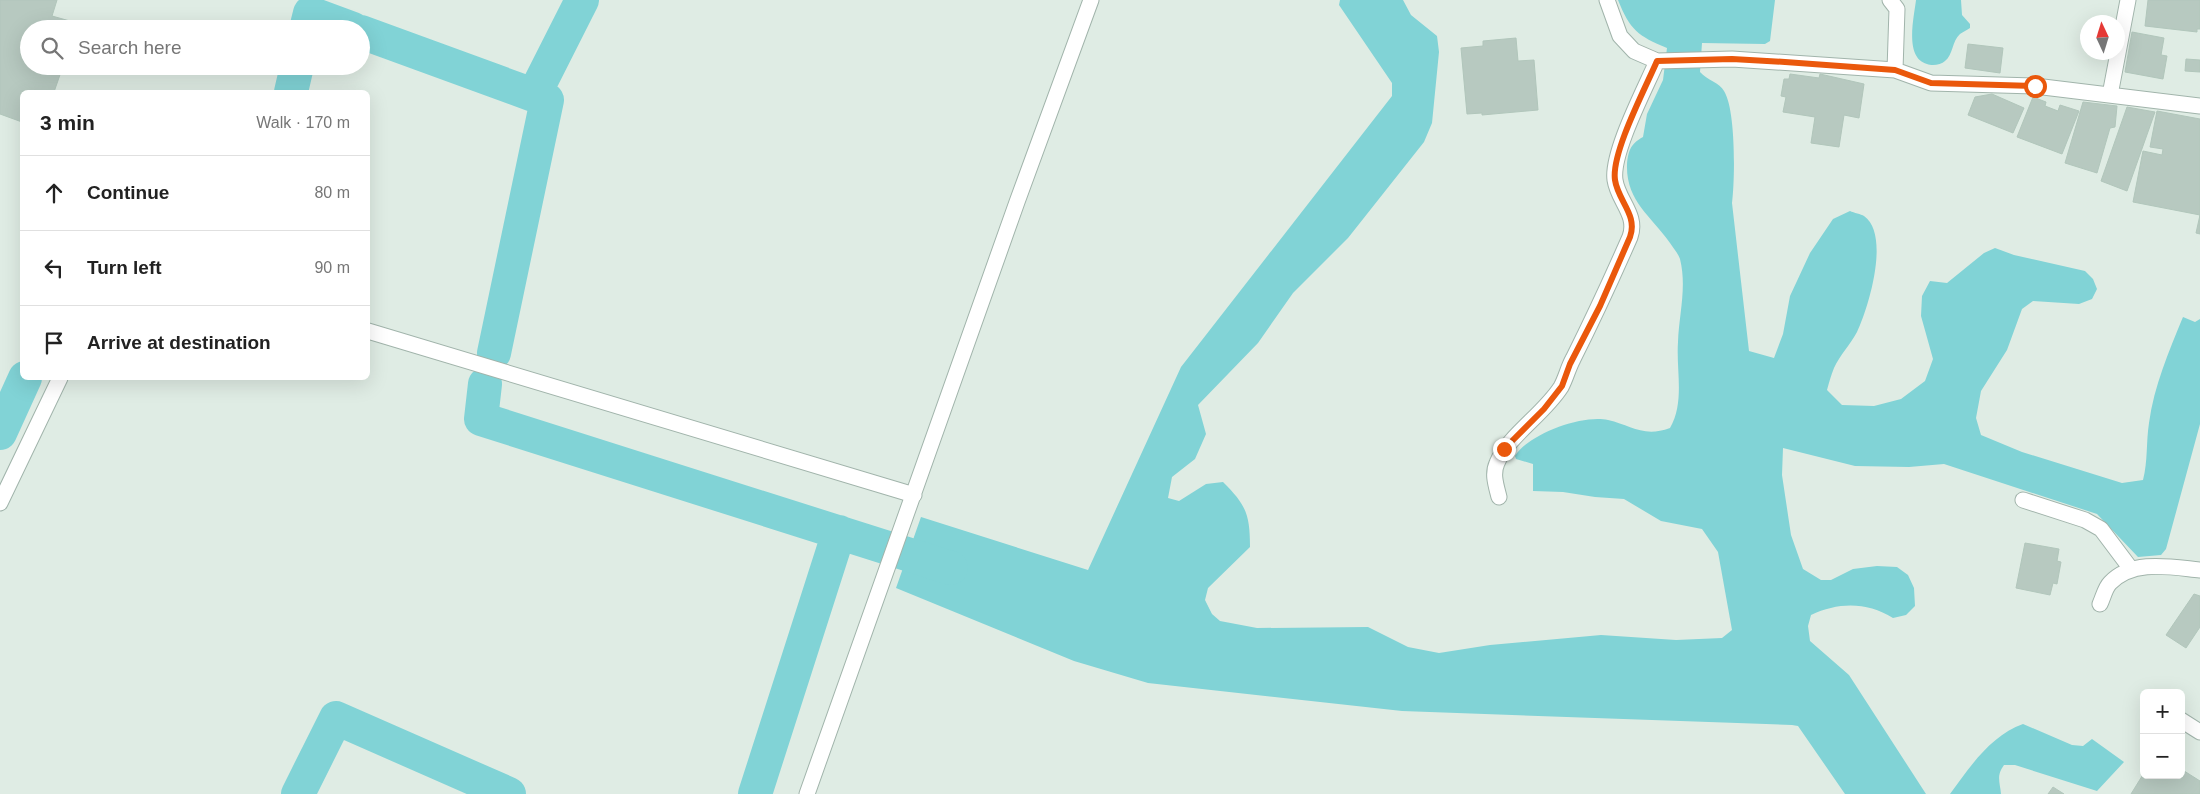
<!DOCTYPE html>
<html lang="en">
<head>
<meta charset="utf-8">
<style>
	body { margin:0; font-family:Helvetica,sans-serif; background:#f6f6f6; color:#222 }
	.controls { position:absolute; right:15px; bottom:15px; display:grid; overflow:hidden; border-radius:8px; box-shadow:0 5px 20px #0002 }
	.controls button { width:45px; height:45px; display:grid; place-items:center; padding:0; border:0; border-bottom:1px solid #e0e0e0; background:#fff; color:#222; font:25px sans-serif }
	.compass { position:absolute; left:2080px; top:15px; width:45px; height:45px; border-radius:50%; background:#fff; box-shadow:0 5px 20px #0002; rotate:356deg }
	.stop { position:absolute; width:15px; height:15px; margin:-11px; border:4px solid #ea580c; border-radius:50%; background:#fff }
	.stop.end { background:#ea580c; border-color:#fff; box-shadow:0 1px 5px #0008 }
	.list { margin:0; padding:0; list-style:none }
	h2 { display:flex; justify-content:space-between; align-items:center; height:65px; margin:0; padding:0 20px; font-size:21px }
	h2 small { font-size:16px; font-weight:400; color:#767676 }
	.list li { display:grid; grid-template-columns:32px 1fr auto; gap:15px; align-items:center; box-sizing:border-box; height:75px; padding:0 20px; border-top:1px solid #e0e0e0 }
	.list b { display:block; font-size:19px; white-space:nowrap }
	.list em { font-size:16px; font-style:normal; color:#767676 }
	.icon { flex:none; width:28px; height:28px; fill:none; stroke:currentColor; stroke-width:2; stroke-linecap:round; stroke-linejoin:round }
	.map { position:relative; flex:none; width:2200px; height:794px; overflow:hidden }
	.search { position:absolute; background:#fff; box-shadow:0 5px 20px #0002; left:20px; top:20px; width:350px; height:55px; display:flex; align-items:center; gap:12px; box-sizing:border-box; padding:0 18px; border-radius:28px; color:#767676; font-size:19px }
	.panel { position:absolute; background:#fff; box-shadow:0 5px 20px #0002; left:20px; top:90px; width:350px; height:290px; border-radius:8px }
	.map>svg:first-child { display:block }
</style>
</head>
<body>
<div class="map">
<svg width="2200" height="794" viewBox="0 0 2200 794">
	<rect width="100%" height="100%" fill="#dfece4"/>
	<path fill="#81d3d6" d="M1340 0H1403L1411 15 1437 36 1439 52 1432 123 1424 142 1348 238 1293 293 1258 343 1198 405 1206 434 1195 459 1172 477 1168 498 1179 501 1206 484 1223 482C1246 505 1250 514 1250 547L1208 588 1205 600 1212 614 1220 621 1257 628 1368 627 1408 647 1439 653 1490 645 1601 635 1676 640 1722 638 1732 630 1718 552 1702 529 1661 521 1624 499 1595 497 1563 492 1533 491V464L1516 459 1515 456C1528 434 1583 414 1608 420 1631 425 1643 438 1670 428 1685 402 1676 371 1678 342 1679 314 1687 287 1680 259 1678 253 1673 248 1670 243 1651 216 1626 201 1627 165 1628 152 1630 144 1643 137L1647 114 1663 80 1667 48C1638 36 1630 30 1618 0H1775L1770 41 1765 44 1702 43 1700 72C1707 80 1720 83 1724 91 1736 110 1735 180 1732 203L1749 351 1774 358 1783 334 1790 296 1810 253 1833 219 1850 211C1854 213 1861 214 1864 216 1891 235 1868 309 1857 332 1850 345 1840 355 1834 368 1831 375 1829 383 1827 390L1842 405 1874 406 1901 399 1925 381 1933 359 1921 316 1922 296 1930 281 1947 283 1984 253 1995 248 2014 255 2085 271 2093 279 2097 289 2092 299 2079 304 2033 301 2022 309 2007 350 1981 391 1976 418 1981 435 2022 452 2122 483 2143 480C2148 461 2146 442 2149 423 2154 386 2169 351 2183 317L2195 322 2200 319V424L2166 549 2161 555 2138 557 2097 514 1944 464 1909 467 1855 466 1783 448 1782 475 1791 535 1803 569 1821 580H1831L1853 569 1877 566 1897 567 1908 575 1914 588 1915 606 1906 615 1893 618C1867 602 1839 602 1811 615L1808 626 1810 641 1849 675 1926 794H1845L1798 726 1792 725 1402 711 1148 683 1074 661 896 588 921 517 1088 570 1181 367 1392 96V83L1339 5Z
		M1916 0H1961L1962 15 1970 24V28C1967 30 1963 32 1960 34 1952 41 1953 55 1945 61 1941 65 1932 66 1927 64 1904 58 1914 17 1916 0Z
		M2023 724 2072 745 2083 746 2092 739 2124 762 2097 791 2015 765H2004C1996 776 2000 782 2001 794H1950C1969 768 1991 735 2023 724Z"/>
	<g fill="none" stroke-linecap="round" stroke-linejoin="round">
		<path stroke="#81d3d6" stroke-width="34" d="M306 29 310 13 353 29
			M361 32 547 100 494 353
			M291 92 297 66
			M534 95 582 0
			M485 384 481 419 951 568
			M0 433 25 378
			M298 794 336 718 509 794
			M755 794 839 532"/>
	</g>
	<path fill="#b7c9c0" stroke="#b1c6bb" d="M0 0H57L52 16 77 23 75 29H29V66H63L54 92H22V122L0 114Z
		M2148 0H2200V29H2197V32L2145 26Z
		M2132 32 2164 38 2161 55 2167 56 2163 79 2125 72Z
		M1516 38 1518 61 1534 60 1538 110 1482 115V113L1467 114 1461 48 1483 46V41Z
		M1968 44 2003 48 2000 73 1965 68Z
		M2186 59 2200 60V72L2185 71Z
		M1790 74 1819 78 1820 74 1864 84 1859 118 1844 115 1839 147 1811 143 1815 117 1783 112 1786 97 1781 96 1784 79H1789Z
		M1992 94 2024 108 2013 133 1968 115 1975 97Z
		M2033 97 2046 102 2045 106 2058 111 2060 105 2079 111 2062 154 2017 137Z
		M2083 102 2117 106 2115 127 2110 128 2097 173 2065 163Z
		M2127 107 2155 112 2127 191 2101 181Z
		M2157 111 2200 119V234L2196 233 2200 215 2133 202 2143 151 2162 155 2163 149 2150 147Z
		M2025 543 2059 549 2057 561 2061 562 2057 584 2053 583 2050 595 2016 588Z
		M2194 594 2200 596V627L2186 648 2166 635Z
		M2181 769 2200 781V794H2131L2144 773V775H2181Z
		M2053 787 2064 794H2048Z"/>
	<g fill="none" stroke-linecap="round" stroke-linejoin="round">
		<g stroke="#a1b4ab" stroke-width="17">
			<path id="minor" d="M1607 0 1620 36 1634 51 1657 61 1732 59 1895 70 1931 83 2035 86 2200 106
				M1890 0 1897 9 1895 70
				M2110 95 2128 0
				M368 331 914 495
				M1499 497C1496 485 1492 474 1497 463 1508 436 1544 414 1561 387 1566 378 1568 368 1573 359 1593 319 1612 278 1630 237 1638 215 1618 201 1615 180 1611 153 1646 87 1657 61
				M2023 500 2085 520 2101 529 2131 569
				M0 503 60 378
				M2100 604C2103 598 2105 588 2110 583 2133 559 2170 567 2200 570
				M2181 720 2200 732
				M807 794 1017 202 1091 0"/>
		</g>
		<use href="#minor" stroke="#fff" stroke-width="15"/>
	</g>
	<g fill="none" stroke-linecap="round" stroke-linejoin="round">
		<path stroke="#ea580c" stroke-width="6" d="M1504 449 1544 409 1562 386 1570 364 1600 306 1630 237C1638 215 1618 201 1615 180 1611 153 1646 87 1657 61L1732 59 1785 62 1895 70 1931 83 2035 86"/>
	</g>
</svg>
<div class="controls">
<button>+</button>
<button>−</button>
</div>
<svg class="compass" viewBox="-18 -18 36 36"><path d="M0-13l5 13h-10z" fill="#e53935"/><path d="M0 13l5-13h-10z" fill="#767676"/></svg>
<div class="stop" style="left:2035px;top:86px"></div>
<div class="stop end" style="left:1504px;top:449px"></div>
<div class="search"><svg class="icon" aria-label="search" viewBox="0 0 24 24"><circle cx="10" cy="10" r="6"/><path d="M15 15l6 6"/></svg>Search here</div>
<section class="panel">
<h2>3 min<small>Walk · 170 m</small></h2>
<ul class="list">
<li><svg class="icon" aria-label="ahead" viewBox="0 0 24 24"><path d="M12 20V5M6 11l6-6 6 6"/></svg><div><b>Continue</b></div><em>80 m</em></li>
<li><svg class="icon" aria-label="left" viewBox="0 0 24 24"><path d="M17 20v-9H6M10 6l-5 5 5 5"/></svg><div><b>Turn left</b></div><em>90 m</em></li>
<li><svg class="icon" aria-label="arrive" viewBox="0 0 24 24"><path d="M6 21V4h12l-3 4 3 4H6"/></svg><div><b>Arrive at destination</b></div></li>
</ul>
</section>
</div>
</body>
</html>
